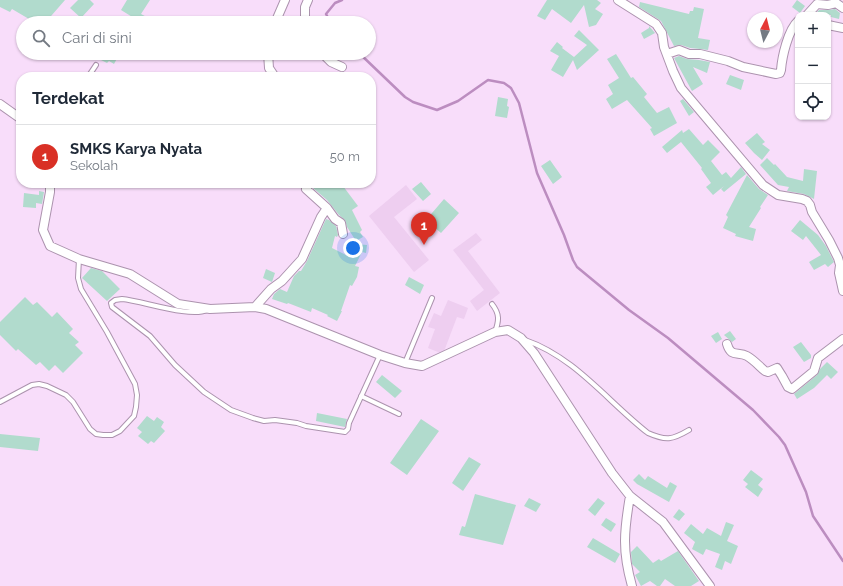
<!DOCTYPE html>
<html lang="id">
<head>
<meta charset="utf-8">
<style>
	body { margin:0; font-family:Raleway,sans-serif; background:#f6f6f7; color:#1f2937 }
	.controls { position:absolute; right:12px; top:12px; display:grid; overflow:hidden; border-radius:8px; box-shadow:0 1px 3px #0004 }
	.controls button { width:36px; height:36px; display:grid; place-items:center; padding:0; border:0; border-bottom:1px solid #e0e1e3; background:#fff; color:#1f2937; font:20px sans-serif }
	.compass { position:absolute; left:747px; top:12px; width:36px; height:36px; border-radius:50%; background:#fff; box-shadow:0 1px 3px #0004; rotate:7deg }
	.you { position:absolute; left:353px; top:248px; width:14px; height:14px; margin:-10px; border:3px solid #fff; border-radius:50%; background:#1a73e8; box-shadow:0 0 0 6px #1a73e833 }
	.badge { display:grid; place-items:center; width:26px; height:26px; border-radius:50%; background:#d93025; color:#fff; font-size:13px; font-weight:700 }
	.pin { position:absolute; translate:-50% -33px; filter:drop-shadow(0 1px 2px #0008) }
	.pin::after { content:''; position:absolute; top:21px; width:14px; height:12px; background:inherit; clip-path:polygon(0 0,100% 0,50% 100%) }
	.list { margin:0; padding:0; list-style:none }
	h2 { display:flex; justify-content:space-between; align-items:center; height:52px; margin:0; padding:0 16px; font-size:17px }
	h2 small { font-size:13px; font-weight:400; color:#747a83 }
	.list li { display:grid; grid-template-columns:26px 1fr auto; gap:12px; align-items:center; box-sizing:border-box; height:64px; padding:0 16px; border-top:1px solid #e0e1e3 }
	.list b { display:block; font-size:15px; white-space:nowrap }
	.list p { margin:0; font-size:13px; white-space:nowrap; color:#747a83 }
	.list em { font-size:13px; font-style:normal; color:#747a83 }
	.icon { flex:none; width:22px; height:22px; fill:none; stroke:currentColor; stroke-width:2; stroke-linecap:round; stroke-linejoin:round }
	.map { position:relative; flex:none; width:843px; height:586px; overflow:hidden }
	.search { position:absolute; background:#fff; box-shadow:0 1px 3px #0004; left:16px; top:16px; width:360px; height:44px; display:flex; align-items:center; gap:10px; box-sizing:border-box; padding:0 14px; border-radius:22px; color:#747a83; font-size:15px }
	.panel { position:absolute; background:#fff; box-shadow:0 1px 3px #0004; left:16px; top:72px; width:360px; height:116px; border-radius:16px }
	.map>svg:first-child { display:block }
</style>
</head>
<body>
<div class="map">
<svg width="843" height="586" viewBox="0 0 843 586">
	<rect width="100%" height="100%" fill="#f8ddfa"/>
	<path fill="#eecef0" d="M406 185 417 199 394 217 429 260 414 272 369 216Z
		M476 233 482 240 468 251 500 293 477 311 470 301 484 290 453 250Z
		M448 300 468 308 464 319 457 317 443 354 428 348 435 329 428 327 434 313 441 316Z"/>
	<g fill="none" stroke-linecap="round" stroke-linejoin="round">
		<path stroke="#bc8dc0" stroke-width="2.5" d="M331 23 326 14 335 3 342 0
			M359 53 405 97 413 102 437 110 458 101 488 80 504 83 511 88 519 103 537 173 564 235 573 260 577 267 629 310 668 338 753 410 779 437 785 445 806 492 813 516 843 561"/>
	</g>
	<path fill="#b1dbcd" d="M0 0H65L45 23H27L29 19 12 9 10 12 0 7Z
		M78 0H90L94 4 81 18 70 8Z
		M127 0H150L141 14 158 23H142L121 10Z
		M547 0H597L601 3 595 9 603 14 596 25 589 27 584 5 571 23 552 9 545 20 537 16Z
		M797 0 805 6 800 13 792 7Z
		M640 2 689 14 690 11H693L694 7 704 9 698 38 710 40 708 50 700 49 690 48 681 45 674 46 661 21 639 7Z
		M835 9 840 13 839 19 831 17V15H814L819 10H828Z
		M649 26 655 33 644 39 641 33 649 28Z
		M579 30 599 50 577 70 573 60 563 77 551 70 559 56 550 51 557 42 563 47 562 48 574 57 587 45 574 36Z
		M87 53H120L114 64 109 61 107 63Z
		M616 54 631 78 633 77 647 94 644 97 657 113 669 107 677 123 654 136 650 129 652 128 627 100 612 109 606 99 613 94 608 85 619 78 607 59Z
		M679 56 687 59 699 60 710 62 707 73 693 67 703 84 692 91 674 58Z
		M730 75 744 80 741 90 726 84Z
		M498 97 508 99 507 106 509 107 507 118 495 116Z
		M683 99 694 112 689 116 680 101Z
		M689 129 703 145 708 140 720 152 711 161 722 175 726 172 731 178 741 167 746 174 724 192 721 189 724 186 713 195 706 187 711 183 701 169 702 168 681 142 667 153 662 147 682 130 683 133Z
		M757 133 765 142 762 144 770 150 762 160 754 153 745 143Z
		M767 158 774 165 775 164 787 177 803 181 804 169 817 171 814 199 804 194 787 191 789 187 778 185 760 165Z
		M550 160 562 177 553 184 541 166Z
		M747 175 759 189 768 195 760 207 761 208 749 227 756 229 753 241 735 236 736 234 723 228 728 217 726 215Z
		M421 182 431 194 423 201 412 189Z
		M316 183H339L341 187 343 186 358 206 352 210 362 230 360 232 363 237 356 241 347 227 345 220 339 215 327 200 313 188Z
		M39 191 44 192 42 204 36 203V208L23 207 24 193 39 195Z
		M444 199 459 213 441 233 426 220Z
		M326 219 329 220 336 226 338 235 337 237 335 236 332 248 348 256 349 253 354 256 356 244 367 245 366 253 362 252 355 266 359 267 357 277 352 286 350 285 341 311H342L337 321 327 316 328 315 312 308 311 312 288 303 287 304 272 299 274 294 280 289 287 292 294 276 299 271H301L307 261Z
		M800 220 818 235 826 246 834 262 828 267 825 264 814 270 809 262 821 255 806 236 803 240 791 231Z
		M91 268 102 271 120 289 107 301 82 278Z
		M266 269 275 273 272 282 263 278Z
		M409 277 424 285 420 294 405 285Z
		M25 297 33 305 37 302 52 317 57 312 73 329 69 333 79 342 75 345 83 353 63 373 55 365 49 371 40 362 36 365 18 349 16 351 0 335V322Z
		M730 331 736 339 732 342 724 335Z
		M718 332 722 339 716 343 711 336Z
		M801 342 811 355V358L804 362 793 347Z
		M827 362 838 372 831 379 827 375 814 388 797 399 794 394 817 375 820 369Z
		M382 375 402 391 395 398 376 382Z
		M317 413 347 419 345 427 316 421Z
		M147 416 154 421 157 417 164 422 161 427 165 431 154 443 151 441 148 444 138 436 142 432 137 428Z
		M421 419 439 431 407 475 390 463Z
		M0 434 40 438 38 451 0 447Z
		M469 457 481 464 463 491 452 483Z
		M751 470 763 479 758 485 763 489 758 497 745 487 748 484 743 480Z
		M639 474 645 480 648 476 667 488 670 482 677 486 669 502 637 484 633 480Z
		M475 494 516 505 503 545 459 535 462 526 465 527Z
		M529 498 541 504 536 512 524 506Z
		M598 498 605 503 595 516 588 510Z
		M679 509 685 514 679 521 673 517Z
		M606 518 616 524 611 532 601 525Z
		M726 522 734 525 727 541 738 546 731 564 725 561 722 570 715 567 720 554 706 549 703 555 692 549 695 542 684 533 691 524 703 534 707 528 721 536Z
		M593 538 620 554 615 563 587 547Z
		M637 546 653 563 659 559 661 561 678 551 699 581 691 586H675L665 579 660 586H657L650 581 641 586 635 575 640 572 632 564 631 552Z"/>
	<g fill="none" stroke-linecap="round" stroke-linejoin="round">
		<g stroke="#ac93ae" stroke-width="6">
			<path id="lane" d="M88 77 96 65
				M492 304C500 314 499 321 495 332
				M207 310C190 318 143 301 122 299L115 300 111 303 112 307 150 336 175 365 204 392 231 410 253 418 264 421 275 420 297 423 306 426 345 432 348 429 349 423 380 355
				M525 340C575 357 608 402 648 433 666 441 672 440 689 430
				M405 363 432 298
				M361 396 399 414
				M0 402 32 385 39 384 47 386 66 395 73 402 90 429 96 434 103 435H112L120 431 134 416 136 407 137 395 135 384 107 332 81 289 78 278 79 259"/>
		</g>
		<g stroke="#ac93ae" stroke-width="10">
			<path id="street" d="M618 0 656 24 662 33 664 47 673 71 681 88 763 185 778 195 802 199 807 201 810 205 812 212 829 240 838 258 840 265 839 273 843 291
				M807 15 817 4 828 5 836 3 843 8
				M275 23 285 0
				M305 23V7L308 0
				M828 25 843 28
				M268 53 269 68 275 77
				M322 53 331 62 342 67
				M667 54 679 50 689 54H700L728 61 743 67 776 74 780 73 781 70C782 57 788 30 798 21
				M0 104 21 119
				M50 183V192L43 230 50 246 79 259 130 274 178 304 210 309 255 307 266 309 380 355 405 363 422 366 495 332 508 330 521 338 534 353 612 473 630 496 663 522 710 586
				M327 208 335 219 341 223 343 234
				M255 307 271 289 282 281 302 259 321 217 327 208 306 189 310 183
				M727 344C731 358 738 351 747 356 754 360 759 366 765 371L768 372 777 368 782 376 788 387 792 389 814 371 818 358 843 339
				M630 496C624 531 622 551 632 586"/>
		</g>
		<use href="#lane" stroke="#fff" stroke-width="4"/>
		<use href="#street" stroke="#fff" stroke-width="8"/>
	</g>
</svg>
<div class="controls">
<button>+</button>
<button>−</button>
<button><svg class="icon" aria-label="locate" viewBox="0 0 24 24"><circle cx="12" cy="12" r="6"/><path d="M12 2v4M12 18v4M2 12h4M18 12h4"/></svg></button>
</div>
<svg class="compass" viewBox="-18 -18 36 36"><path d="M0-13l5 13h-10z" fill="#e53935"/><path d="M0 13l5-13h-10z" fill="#747a83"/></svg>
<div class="you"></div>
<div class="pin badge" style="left:424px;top:245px">1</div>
<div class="search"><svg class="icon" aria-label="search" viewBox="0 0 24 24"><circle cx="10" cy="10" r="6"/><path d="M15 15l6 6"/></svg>Cari di sini</div>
<section class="panel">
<h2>Terdekat<small></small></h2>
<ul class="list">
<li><span class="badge">1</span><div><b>SMKS Karya Nyata</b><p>Sekolah</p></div><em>50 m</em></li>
</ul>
</section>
</div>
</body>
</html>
